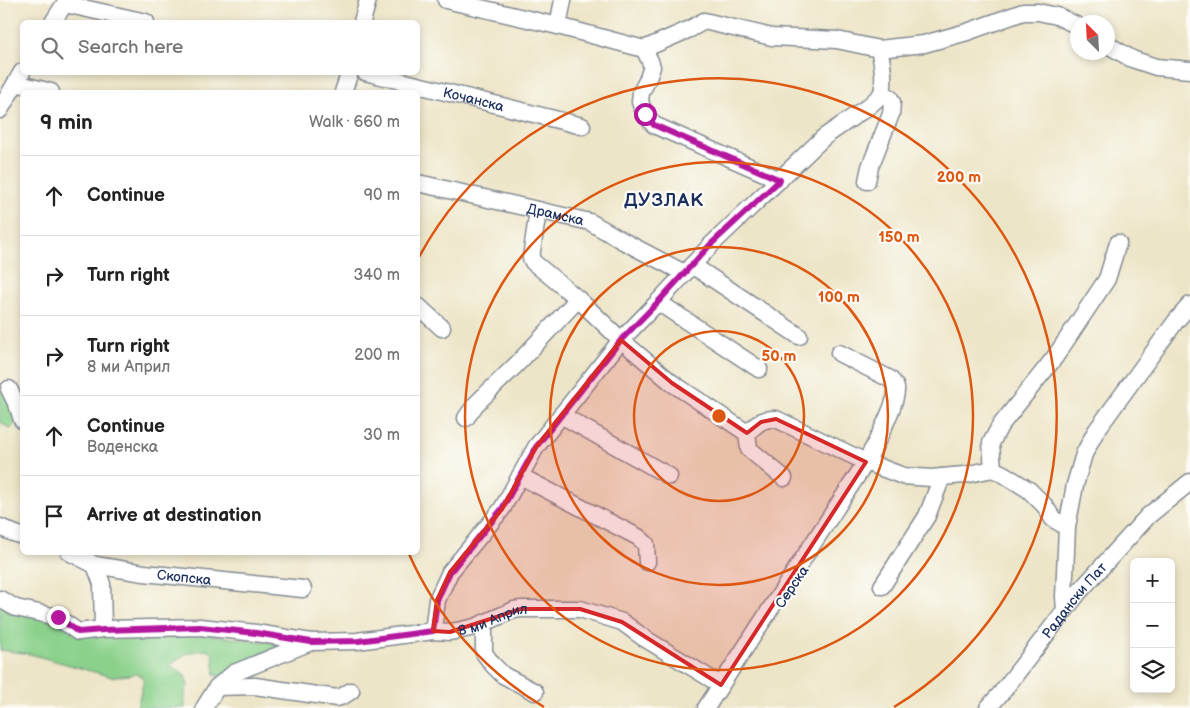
<!DOCTYPE html>
<html lang="en">
<head>
<meta charset="utf-8">
<style>
	body { margin:0; font-family:"Balsamiq Sans",sans-serif; background:#f6f6f6; color:#222 }
	.controls { position:absolute; right:15px; bottom:15px; display:grid; overflow:hidden; border-radius:8px; box-shadow:0 2px 8px #0003 }
	.controls button { width:45px; height:45px; display:grid; place-items:center; padding:0; border:0; border-bottom:1px solid #e0e0e0; background:#fff; color:#222; font:25px sans-serif }
	.compass { position:absolute; left:1070px; top:15px; width:45px; height:45px; border-radius:50%; background:#fff; box-shadow:0 2px 8px #0003; rotate:336deg }
	.stop { position:absolute; width:15px; height:15px; margin:-11px; border:4px solid #b5179e; border-radius:50%; background:#fff }
	.stop.end { background:#b5179e; border-color:#fff; box-shadow:0 1px 5px #0008 }
	.list { margin:0; padding:0; list-style:none }
	h2 { display:flex; justify-content:space-between; align-items:center; height:65px; margin:0; padding:0 20px; font-size:21px }
	h2 small { font-size:16px; font-weight:400; color:#767676 }
	.list li { display:grid; grid-template-columns:32px 1fr auto; gap:15px; align-items:center; box-sizing:border-box; height:80px; padding:0 20px; border-top:1px solid #e0e0e0 }
	.list b { display:block; font-size:19px; white-space:nowrap }
	.list p { margin:0; font-size:16px; white-space:nowrap; color:#767676 }
	.list em { font-size:16px; font-style:normal; color:#767676 }
	.icon { flex:none; width:28px; height:28px; fill:none; stroke:currentColor; stroke-width:2; stroke-linecap:round; stroke-linejoin:round }
	.map { position:relative; flex:none; width:1190px; height:708px; overflow:hidden }
	.search { position:absolute; background:#fff; box-shadow:0 2px 8px #0003; left:20px; top:20px; width:400px; height:55px; display:flex; align-items:center; gap:12px; box-sizing:border-box; padding:0 18px; border-radius:8px; color:#767676; font-size:19px }
	.panel { position:absolute; background:#fff; box-shadow:0 2px 8px #0003; left:20px; top:90px; width:400px; height:465px; border-radius:8px }
	.map>svg:first-child { display:block }
</style>
</head>
<body>
<div class="map">
<svg width="1190" height="708" viewBox="0 0 1190 708">
	<rect width="100%" height="100%" fill="#fdfcf7"/>
	<filter id="ink" filterUnits="userSpaceOnUse"><feTurbulence type="fractalNoise" baseFrequency=".02" numOctaves="2"/><feDisplacementMap in="SourceGraphic" scale="10" xChannelSelector="R" yChannelSelector="G"/><feConvolveMatrix kernelMatrix="1 2 1 2 8 2 1 2 1" color-interpolation-filters="sRGB"/></filter>
	<filter id="wash" filterUnits="userSpaceOnUse"><feTurbulence type="fractalNoise" baseFrequency=".0096" numOctaves="4" result="noise"/><feDisplacementMap in="SourceGraphic" scale="20" xChannelSelector="R" yChannelSelector="G"/><feGaussianBlur stdDeviation="1.12" result="paint"/><feColorMatrix in="noise" values="0 0 0 0 0 0 0 0 0 0 0 0 0 0 0 0 0 1.4 0 .05"/><feComposite in="paint" operator="in"/></filter>
	<g filter="url(#wash)">
		<rect width="100%" height="100%" fill="#ede5c7"/>
		<path fill="#8bd18c" stroke="#538075" d="M0 391 6 394 18 419 11 429 0 422Z
			M0 604 58 623 180 632 285 644 222 676 215 675 213 654 209 650C190 651 186 652 170 666L184 674 188 684 185 694V708H137L144 679 138 674 112 677 30 654 0 650Z"/>
	</g>
	<g filter="url(#ink)">
		<g fill="none" stroke-linecap="round" stroke-linejoin="round">
			<g stroke="#848a92" stroke-width="19">
				<g id="minor">
					<path d="M446 0 558 26 644 49"/>
					<path d="M65 4 146 22"/>
					<path d="M53 22 67 0"/>
					<path d="M362 22 368 0"/>
					<path d="M558 26 563 0"/>
					<path d="M1108 45 1132 59 1156 67 1190 70"/>
					<path d="M644 49 690 29 704 21 772 37 837 40 879 49 924 44 967 32 1023 12H1038L1057 16 1078 26"/>
					<path d="M644 49 650 61 652 67 647 81 641 92 640 102 645 114 654 125 780 180"/>
					<path d="M879 49C883 65 885 79 882 94"/>
					<path id="s1" d="M365 72 582 126"/>
					<path d="M16 83 51 92"/>
					<path d="M343 92 350 72"/>
					<path d="M0 110 22 72"/>
					<path id="s2" d="M418 183 590 222 623 241 684 273"/>
					<path d="M538 210 531 258 533 262 578 299 621 340 672 383 747 433 749 449 784 478"/>
					<path d="M692 265 799 336"/>
					<path d="M658 302 759 369"/>
					<path d="M418 306 442 328"/>
					<path d="M9 389 18 407 22 420"/>
					<path d="M561 415 669 476"/>
					<path d="M466 418 476 404 519 362 578 299"/>
					<path d="M747 433C758 424 761 418 776 419L866 462 903 476 931 478 964 475 993 469"/>
					<path d="M520 476 638 537 646 544 647 562"/>
					<path d="M0 527 13 533 22 536"/>
					<path d="M1067 527 1053 519 1045 506 1029 490 1005 475 993 469 991 443 1000 426 1055 357 1107 279 1118 243"/>
					<path id="s3" d="M69 552 95 565 144 573 303 589"/>
					<path id="s4" d="M95 565 102 584 103 629 200 627 256 633 311 642 357 641 433 631 450 632 461 630 475 627 514 610 521 609H580L622 622 644 638 721 685"/>
					<path d="M882 586 927 516 942 477"/>
					<path d="M0 599 16 608 57 617 78 632 103 629"/>
					<path d="M1065 610 1064 597 1067 527 1075 485 1084 454 1096 431 1176 321 1190 305"/>
					<path d="M484 623V653L493 665 503 675 535 692"/>
					<path d="M433 631 437 600 450 572 502 509 536 447 621 340 658 302 711 245 824 137 869 106 882 94 890 98 892 102 891 114 870 167 867 181"/>
					<path d="M217 687 255 686 337 698 343 696 351 691"/>
					<path d="M204 708 217 687 234 673 311 642"/>
					<path d="M706 708 866 462C873 449 898 401 896 389 896 385 893 383 890 379L839 353"/>
					<path id="s5" d="M988 708 1002 692 1079 592 1148 516 1190 482"/>
				</g>
			</g>
			<use href="#minor" stroke="#fff" stroke-width="16"/>
		</g>
	</g>
	<g fill="none" stroke-linecap="round" stroke-linejoin="round" filter="url(#ink)">
		<path stroke="#b5179e" stroke-width="6" d="M58 617 78 632 103 630 200 627 256 633 311 642 358 641 433 631 437 600 450 572 502 509 536 447 621 340 658 302 710 245 780 180 654 125 645 114"/>
	</g>
	<path fill="#d62828" fill-opacity="0.2" stroke="#d62828" stroke-width="4" stroke-linejoin="round" d="M621 340 672 383 747 433 761 422 776 419 866 462 721 685 622 622 580 609H521L450 632 433 631 437 600 450 572 502 509 536 447Z"/>
	<g fill="none" stroke="#de5710" stroke-width="2.5">
		<circle cx="719" cy="416" r="85"/>
		<circle cx="719" cy="416" r="169"/>
		<circle cx="719" cy="416" r="254"/>
		<path d="M544 707A339 339 0 0 1 409 554M418 259A339 339 0 1 1 894 707"/>
	</g>
	<g text-anchor="middle" dominant-baseline="central" stroke-width="4.5" stroke-linejoin="round" paint-order="stroke">
		<g font-size="14" fill="#1b2f5e" stroke="#fdfcf7">
			<text stroke="none"><textPath href="#s1" startOffset="112">Кочанска</textPath></text>
			<text stroke="none"><textPath href="#s2" startOffset="141">Драмска</textPath></text>
			<text stroke="none"><textPath href="#s3" startOffset="119">Скопска</textPath></text>
			<text transform="translate(792 587) rotate(-56)">Серска</text>
			<text stroke="none"><textPath href="#s5" startOffset="138">Радански Пат</textPath></text>
			<text stroke="none"><textPath href="#s4" startOffset="459">8 ми Април</textPath></text>
		</g>
		<g font-size="19" font-weight="bold" letter-spacing="1" fill="#1b2f5e" stroke="#fdfcf7">
			<text x="664" y="200">ДУЗЛАК</text>
		</g>
	</g>
	<circle cx="719" cy="416" r="8" fill="#de5710" stroke="#fdfcf7" stroke-width="2.5"/>
	<g font-size="15" text-anchor="middle" font-weight="bold" fill="#de5710" stroke="#fdfcf7" stroke-width="4.5" stroke-linejoin="round" paint-order="stroke">
		<text x="959" y="182">200 m</text>
		<text x="899" y="242">150 m</text>
		<text x="839" y="302">100 m</text>
		<text x="779" y="361">50 m</text>
	</g>
</svg>
<div class="controls">
<button>+</button>
<button>−</button>
<button><svg class="icon" aria-label="layers" viewBox="0 0 24 24"><path d="M12 4l9 5-9 5-9-5zM3 14l9 5 9-5"/></svg></button>
</div>
<svg class="compass" viewBox="-18 -18 36 36"><path d="M0-13l5 13h-10z" fill="#e53935"/><path d="M0 13l5-13h-10z" fill="#767676"/></svg>
<div class="stop" style="left:645px;top:114px"></div>
<div class="stop end" style="left:58px;top:617px"></div>
<div class="search"><svg class="icon" aria-label="search" viewBox="0 0 24 24"><circle cx="10" cy="10" r="6"/><path d="M15 15l6 6"/></svg>Search here</div>
<section class="panel">
<h2>9 min<small>Walk · 660 m</small></h2>
<ul class="list">
<li><svg class="icon" aria-label="ahead" viewBox="0 0 24 24"><path d="M12 20V5M6 11l6-6 6 6"/></svg><div><b>Continue</b></div><em>90 m</em></li>
<li><svg class="icon" aria-label="right" viewBox="0 0 24 24"><path d="M7 20v-9h11M14 6l5 5-5 5"/></svg><div><b>Turn right</b></div><em>340 m</em></li>
<li><svg class="icon" aria-label="right" viewBox="0 0 24 24"><path d="M7 20v-9h11M14 6l5 5-5 5"/></svg><div><b>Turn right</b><p>8 ми Април</p></div><em>200 m</em></li>
<li><svg class="icon" aria-label="ahead" viewBox="0 0 24 24"><path d="M12 20V5M6 11l6-6 6 6"/></svg><div><b>Continue</b><p>Воденска</p></div><em>30 m</em></li>
<li><svg class="icon" aria-label="arrive" viewBox="0 0 24 24"><path d="M6 21V4h12l-3 4 3 4H6"/></svg><div><b>Arrive at destination</b></div></li>
</ul>
</section>
</div>
</body>
</html>
